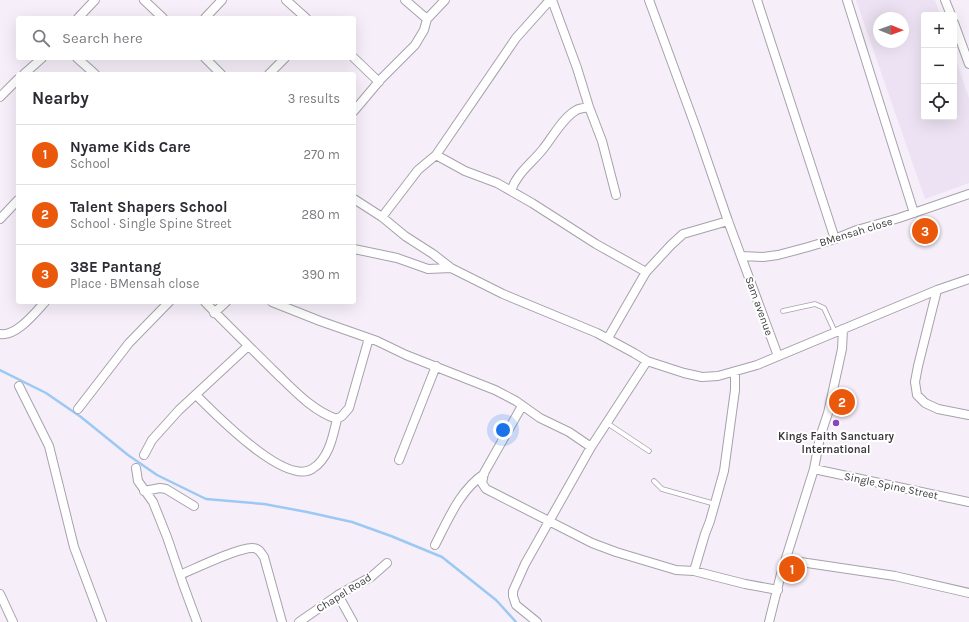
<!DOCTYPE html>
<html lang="en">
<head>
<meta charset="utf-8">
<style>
	body { margin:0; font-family:Karla,sans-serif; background:#f7f7f7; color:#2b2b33 }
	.controls { position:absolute; right:12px; top:12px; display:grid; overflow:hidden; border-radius:4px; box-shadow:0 4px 16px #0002 }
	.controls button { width:36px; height:36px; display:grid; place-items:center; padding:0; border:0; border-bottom:1px solid #e1e1e2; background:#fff; color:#2b2b33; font:20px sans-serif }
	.compass { position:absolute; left:873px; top:12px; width:36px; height:36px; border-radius:50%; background:#fff; box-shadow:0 4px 16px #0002; rotate:91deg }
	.you { position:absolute; left:503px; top:430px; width:14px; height:14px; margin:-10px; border:3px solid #fff; border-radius:50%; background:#1a73e8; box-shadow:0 0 0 6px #1a73e833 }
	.badge { display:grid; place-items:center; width:26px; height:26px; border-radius:50%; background:#ea580c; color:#fff; font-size:13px; font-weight:700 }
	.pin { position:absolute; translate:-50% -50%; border:2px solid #fff; box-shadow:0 1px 4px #0006 }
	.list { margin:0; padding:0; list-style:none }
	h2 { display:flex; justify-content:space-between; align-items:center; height:52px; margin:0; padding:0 16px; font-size:17px }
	h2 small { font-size:13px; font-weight:400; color:#7c7c81 }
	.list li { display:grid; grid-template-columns:26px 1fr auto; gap:12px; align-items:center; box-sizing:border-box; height:60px; padding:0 16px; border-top:1px solid #e1e1e2 }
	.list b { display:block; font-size:15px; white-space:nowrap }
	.list p { margin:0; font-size:13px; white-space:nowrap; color:#7c7c81 }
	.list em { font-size:13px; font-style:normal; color:#7c7c81 }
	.icon { flex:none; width:22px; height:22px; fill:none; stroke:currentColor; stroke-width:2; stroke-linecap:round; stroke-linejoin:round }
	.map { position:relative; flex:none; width:969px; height:622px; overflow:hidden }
	.search { position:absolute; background:#fff; box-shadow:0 4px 16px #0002; left:16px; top:16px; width:340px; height:44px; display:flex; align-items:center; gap:10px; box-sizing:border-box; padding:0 14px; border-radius:4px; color:#7c7c81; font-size:15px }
	.panel { position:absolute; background:#fff; box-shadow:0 4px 16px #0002; left:16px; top:72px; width:340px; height:232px; border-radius:4px }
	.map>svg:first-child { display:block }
</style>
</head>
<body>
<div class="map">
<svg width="969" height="622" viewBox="0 0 969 622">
	<rect width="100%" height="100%" fill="#f6effa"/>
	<path fill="#ece2f3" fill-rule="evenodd" d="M856 0H935L940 15H924V117H954V55L969 98V183L925 199ZM879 18H903V42H879Z"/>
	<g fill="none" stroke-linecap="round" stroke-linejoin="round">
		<path stroke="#9bc9f4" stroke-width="2.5" d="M0 370 46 393 81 417 128 455 157 475 206 499 264 504 307 512 352 522 391 536 442 557 496 600 516 622"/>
		<g stroke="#a7a1ab" stroke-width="5.5">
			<path id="service" d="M783 311 815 304 824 308 835 332
				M607 423 649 451
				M654 481 662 489 715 504"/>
		</g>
		<g stroke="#a7a1ab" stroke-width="10">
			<path id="minor" d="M144 0 163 18
				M286 0 306 18
				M405 0 427 19
				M552 0 577 68 589 107 602 141 616 195
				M649 0 696 128 728 221 778 356
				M757 0 835 239
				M847 0 914 213
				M945 0 951 15
				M78 18 95 0
				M205 18 222 0
				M954 23 969 64
				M77 58 95 74
				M205 58 221 74
				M354 58 379 82
				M24 74 42 58
				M269 74 285 58
				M0 97 18 79
				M354 111 381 79 415 45 424 30 427 19 445 0
				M436 155 465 171 497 183 532 203 596 244 646 272
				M511 191C516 174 532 163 543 149 552 138 562 119 575 111 578 108 585 108 589 107
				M354 199 382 217 405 236 433 254 451 268
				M382 217 418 170 436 155 516 38 550 0
				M0 219 18 200
				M354 249 397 258 428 269 451 268 503 294 597 333 634 353 647 361 684 373 702 377 718 376 757 365 937 290 969 279
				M741 256 763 257 778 255 808 247 835 239 857 230 899 218 969 194
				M937 290 918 366 915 382 917 395 925 403 938 409 969 415
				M205 302C227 325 251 348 274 371 292 388 312 411 337 419L342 416 349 408 369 338
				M272 302 320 321 377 341 406 355 495 390 516 401 540 418 569 432 591 447
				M214 313 226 302
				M0 334C16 337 35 313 45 302
				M608 338 646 272 671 245 683 234 728 221
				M19 386 49 446 74 547 102 622
				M196 395C214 413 285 486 312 469 329 459 333 436 337 419
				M522 406 484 473 482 483 486 489 592 543 616 552 676 570 694 571 745 584 778 590
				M78 409 129 343 169 302
				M144 455 152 440 179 410 248 346
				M399 460 436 366
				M136 468 138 481 153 502 167 537 183 584 197 622
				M814 469 969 502
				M144 491 160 488 166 489 194 506
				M435 545C448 520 460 490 484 474
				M787 560 895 576 969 593
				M694 571 705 534 710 521 724 471 735 390V372
				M180 575C194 569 239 547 253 548 259 548 261 553 264 557L282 622
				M0 594 13 622
				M338 595 353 622
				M299 622 338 595 371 577 387 563
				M537 622 516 605 513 596V591L525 564 591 447 647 361
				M769 622 781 574 814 469 820 437 828 413 842 349 843 329"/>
		</g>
		<use href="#service" stroke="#fff" stroke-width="4"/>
		<use href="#minor" stroke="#fff" stroke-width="8"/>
	</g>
	<circle fill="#8945b9" stroke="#fff" stroke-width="1.5" cx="836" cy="423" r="4"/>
	<g text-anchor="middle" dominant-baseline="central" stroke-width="4" stroke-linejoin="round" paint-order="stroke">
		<g font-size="11" fill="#3d3a3e" stroke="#fff">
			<text transform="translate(856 232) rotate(-17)">BMensah close</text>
			<text transform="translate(759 306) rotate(70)">Sam avenue</text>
			<text transform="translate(891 486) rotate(12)">Single Spine Street</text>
			<text transform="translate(344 593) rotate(-32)">Chapel Road</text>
		</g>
		<g font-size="11" font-weight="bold" fill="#3d3a3e" stroke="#fff">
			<text x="836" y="436">Kings Faith Sanctuary<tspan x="836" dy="13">International</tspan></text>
		</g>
	</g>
</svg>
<div class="controls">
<button>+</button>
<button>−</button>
<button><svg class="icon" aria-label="locate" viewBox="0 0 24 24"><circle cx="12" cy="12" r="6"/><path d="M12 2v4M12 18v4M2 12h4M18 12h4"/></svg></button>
</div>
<svg class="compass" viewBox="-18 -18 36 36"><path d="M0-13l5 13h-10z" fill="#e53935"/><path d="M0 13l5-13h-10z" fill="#7c7c81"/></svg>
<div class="you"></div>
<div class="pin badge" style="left:792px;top:569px">1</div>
<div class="pin badge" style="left:842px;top:402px">2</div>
<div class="pin badge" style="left:925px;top:231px">3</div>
<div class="search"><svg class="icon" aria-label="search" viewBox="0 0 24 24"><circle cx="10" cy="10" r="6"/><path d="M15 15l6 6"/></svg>Search here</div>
<section class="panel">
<h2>Nearby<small>3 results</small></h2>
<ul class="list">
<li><span class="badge">1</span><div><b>Nyame Kids Care</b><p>School</p></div><em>270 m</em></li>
<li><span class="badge">2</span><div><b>Talent Shapers School</b><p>School · Single Spine Street</p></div><em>280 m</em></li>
<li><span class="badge">3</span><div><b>38E Pantang</b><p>Place · BMensah close</p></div><em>390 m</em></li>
</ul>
</section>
</div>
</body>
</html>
